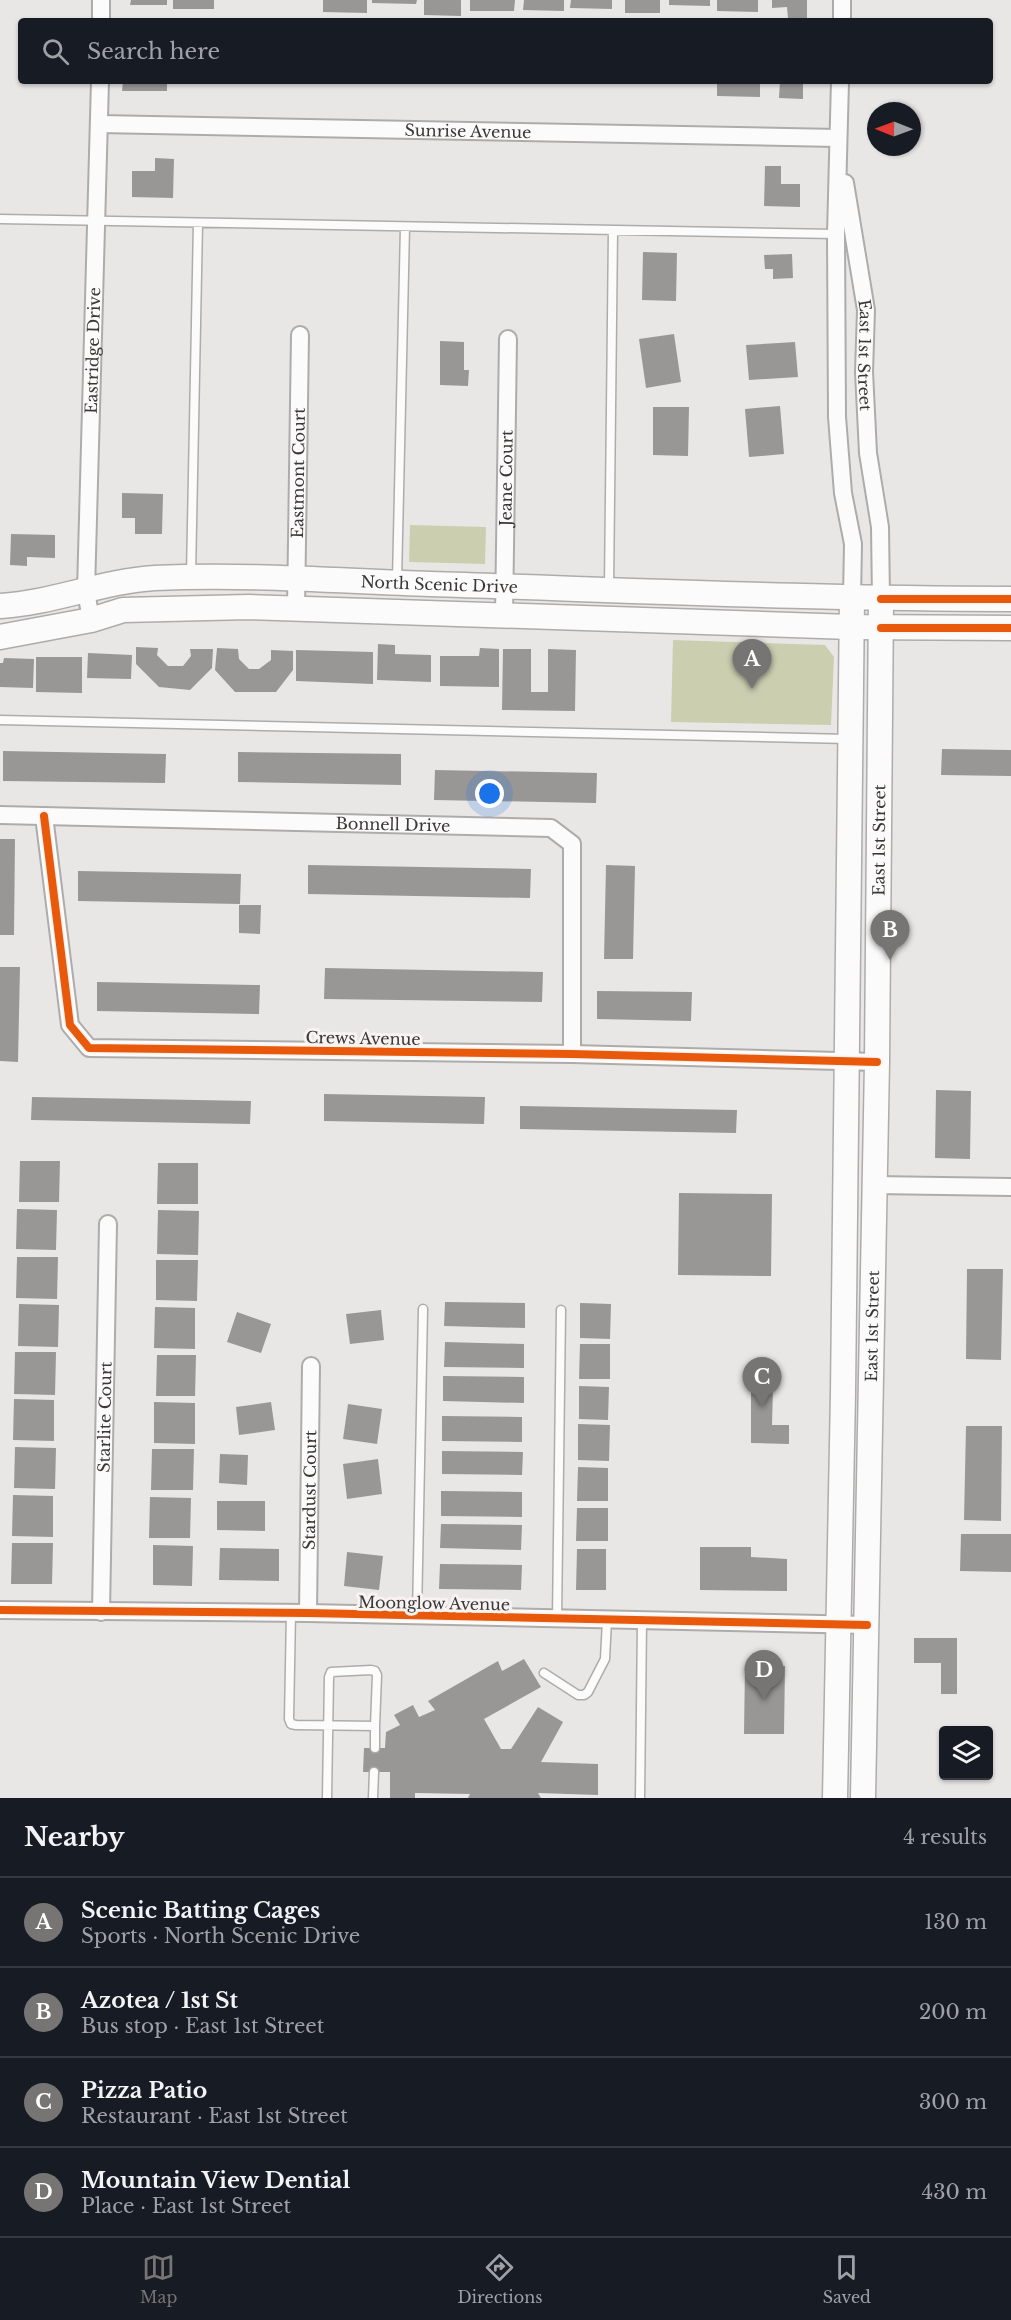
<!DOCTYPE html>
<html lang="en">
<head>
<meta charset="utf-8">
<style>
	body { margin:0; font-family:"Libre Baskerville",serif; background:#242831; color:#f1f3f6 }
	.controls { position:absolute; right:18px; bottom:18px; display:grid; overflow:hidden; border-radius:6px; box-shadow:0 2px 4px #0004 }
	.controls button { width:54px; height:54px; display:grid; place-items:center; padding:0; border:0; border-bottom:2px solid #363941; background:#171b24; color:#f1f3f6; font:30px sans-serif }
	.compass { position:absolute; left:867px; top:102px; width:54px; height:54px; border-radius:50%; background:#171b24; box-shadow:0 2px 4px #0004; rotate:271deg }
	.you { position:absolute; left:490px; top:794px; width:21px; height:21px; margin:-15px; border:4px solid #fff; border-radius:50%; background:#1a73e8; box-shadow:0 0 0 9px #1a73e833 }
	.badge { display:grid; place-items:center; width:39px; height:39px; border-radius:50%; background:#777574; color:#fff; font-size:20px; font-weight:700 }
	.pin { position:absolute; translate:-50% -50px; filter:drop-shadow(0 2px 3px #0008) }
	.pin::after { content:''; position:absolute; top:32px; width:21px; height:18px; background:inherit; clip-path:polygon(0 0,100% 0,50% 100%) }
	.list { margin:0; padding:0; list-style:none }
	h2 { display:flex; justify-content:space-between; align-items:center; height:78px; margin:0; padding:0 24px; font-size:26px }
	h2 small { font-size:20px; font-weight:400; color:#9ea1a6 }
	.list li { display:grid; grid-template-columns:39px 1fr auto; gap:18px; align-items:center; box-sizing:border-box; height:90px; padding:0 24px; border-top:2px solid #363941 }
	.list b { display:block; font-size:22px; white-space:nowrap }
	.list p { margin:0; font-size:20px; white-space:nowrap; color:#9ea1a6 }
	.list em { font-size:20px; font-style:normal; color:#9ea1a6 }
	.icon { flex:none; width:33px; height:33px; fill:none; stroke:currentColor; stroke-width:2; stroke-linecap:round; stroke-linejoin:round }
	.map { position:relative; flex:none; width:1011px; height:1798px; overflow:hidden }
	.search { position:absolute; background:#171b24; box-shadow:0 2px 4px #0004; left:18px; right:18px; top:18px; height:66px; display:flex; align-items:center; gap:15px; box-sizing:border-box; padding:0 21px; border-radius:6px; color:#9ea1a6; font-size:22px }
	.sheet { height:438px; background:#171b24 }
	nav { display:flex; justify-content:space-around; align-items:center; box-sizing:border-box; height:84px; border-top:2px solid #363941; background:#171b24; font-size:16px; color:#9ea1a6 }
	nav a { display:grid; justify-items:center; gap:3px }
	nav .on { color:#777574 }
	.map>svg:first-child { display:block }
</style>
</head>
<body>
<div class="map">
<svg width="1011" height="1798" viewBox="0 0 1011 1798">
	<rect width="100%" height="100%" fill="#e9e7e5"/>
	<path fill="#cbcfb0" d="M410 525 486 527 485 564 409 562Z
		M673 640 825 645 834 657 831 725 671 722Z"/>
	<path fill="#999796" d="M131 0H167V5H130Z
		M173 0H214V9H173Z
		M323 0H367V13L323 12Z
		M372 0H417L416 4 372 3Z
		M424 0H461V16L424 15Z
		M470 0H515L514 11H470Z
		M524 0H564V11L523 10Z
		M571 0H612V9L570 8Z
		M625 0H660V13H625Z
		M669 0H710V6L669 5Z
		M717 0H758V12L717 11Z
		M772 0H807V19H788L787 7 772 8Z
		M123 81H167V91H122Z
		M717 81H760V97L717 96Z
		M780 81H803V99L779 98Z
		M155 158 174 159 173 198 132 197V171H155Z
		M765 166H781V184H800V207L764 206Z
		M643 252 677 253 676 301 642 300Z
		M792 254 793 278 773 279V269H765L764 255Z
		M674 334 681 382 646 388 639 339Z
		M440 341 464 342V370H469L468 386 440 385Z
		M795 342 798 377 749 380 746 345Z
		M780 406 784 454 749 457 745 409Z
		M653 407H689L688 456 653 455Z
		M122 493 163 494 162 534H135V518H122Z
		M11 534 55 535V558L27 557V566L10 565Z
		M378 644 395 645V654L431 655V682L377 680Z
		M136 647 158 648 157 655 168 666H183L191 656 190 649H213L212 668 190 690 159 687 136 664Z
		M217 648 238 649 239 659 249 669H259L271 660V650L293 651V670L276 692H235L215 670Z
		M480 648 499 649V687L440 686V656H479Z
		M503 649H531V692H548V649L576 650 575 711 502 710Z
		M296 650 373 652V684L296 681Z
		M88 653 132 655 131 679 87 678Z
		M36 657H82V693L36 692Z
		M4 658 34 659 33 688 0 687V663H3Z
		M942 749 1011 750V776L941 775Z
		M3 751 166 754 165 783 3 781Z
		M238 752 401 754V785L238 782Z
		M435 770 597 773 596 803 434 800Z
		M0 839H15L14 935H0Z
		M308 865 531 869 530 898 308 894Z
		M606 865 635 866 633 959H604Z
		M78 871 241 874 240 904 78 901Z
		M239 905H261L260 934 239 933Z
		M0 967H20L18 1062 0 1061Z
		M325 968 543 972 542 1002 324 999Z
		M97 982 260 985 259 1014 97 1011Z
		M597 991 692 992 691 1021 597 1019Z
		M936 1090 971 1091 970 1159 935 1158Z
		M324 1094 485 1097 484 1124 324 1121Z
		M32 1097 251 1101 250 1124 31 1120Z
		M520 1106 737 1110 736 1133 520 1129Z
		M20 1161H60L59 1202H19Z
		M158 1163H198V1204H157Z
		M679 1193 772 1194 771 1276 678 1275Z
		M17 1209 57 1210 56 1250 16 1249Z
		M158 1210 199 1211 198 1255 157 1254Z
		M17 1257H58L57 1299 16 1298Z
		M156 1260H198L197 1301 156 1300Z
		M967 1269H1003L1001 1360 966 1359Z
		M445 1302 525 1303V1328L444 1326Z
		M580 1303 611 1304 610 1339 580 1338Z
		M19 1304 59 1305 58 1347 18 1346Z
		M155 1307 195 1308V1349L154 1348Z
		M381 1310 384 1340 350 1344 346 1314Z
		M237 1312 271 1324 261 1353 227 1342Z
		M445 1342 524 1344V1368L444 1367Z
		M580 1344H610V1379H579Z
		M15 1352H56L55 1395 14 1394Z
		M157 1355H196L195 1396H156Z
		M443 1376 524 1377V1403L443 1401Z
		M579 1386 609 1387 608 1420 579 1419Z
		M751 1388H773L772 1425H789V1444L751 1443Z
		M14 1399 54 1400V1441L13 1440Z
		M154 1402 195 1403V1444L154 1443Z
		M271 1402 275 1430 239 1435 236 1407Z
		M348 1404 382 1409 377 1444 343 1439Z
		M442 1416 522 1417V1442L442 1441Z
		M578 1424 610 1425 609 1461 578 1460Z
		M966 1426H1002L1001 1521 964 1520Z
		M15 1447 56 1448 55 1489 14 1488Z
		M152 1449H194L193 1490H151Z
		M442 1451 523 1452 522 1475 442 1474Z
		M220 1454 248 1455 247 1485 219 1483Z
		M378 1459 382 1494 347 1499 343 1464Z
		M578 1467 608 1468V1501H577Z
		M441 1491 522 1492V1517L441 1516Z
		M13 1495 53 1496V1537L12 1536Z
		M150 1497 191 1498 190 1538H149Z
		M217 1501H265V1531L217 1530Z
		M577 1508H608V1541H576Z
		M441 1524 522 1525 521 1550 440 1548Z
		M961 1534H1011V1572L960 1571Z
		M12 1543H53L52 1584H11Z
		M153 1545 193 1546 192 1586 153 1585Z
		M700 1547H751V1557L787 1559V1591L700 1590Z
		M220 1548 279 1549V1581L219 1580Z
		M577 1549H606V1590H576Z
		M347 1552 383 1556 379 1590 344 1586Z
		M440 1564 522 1565 521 1590 439 1589Z
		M914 1638H957V1694H941V1663H914Z
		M524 1659 541 1687 484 1719 501 1749H511L538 1707 563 1722 541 1762 598 1764V1795L538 1793 541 1798H468L470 1794 415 1793V1798H390V1772H363L364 1748H385L386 1732 400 1725 394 1715 413 1705 419 1717 435 1710 428 1701 498 1661 502 1671Z
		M745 1666H785L784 1734H744Z"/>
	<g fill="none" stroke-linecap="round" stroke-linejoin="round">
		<g stroke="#aeacab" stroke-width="11">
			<path id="lane" d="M0 219 836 234
				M191 575 198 223
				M397 580 405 227
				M609 587 613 230
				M0 720 848 739
				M291 1613 289 1719 291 1724 296 1725 375 1726 377 1675 375 1671 371 1670 331 1672 329 1677 327 1798
				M417 1616 423 1309
				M557 1619 561 1310
				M544 1673 578 1695H584L588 1692 605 1659 607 1620
				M375 1748V1726
				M373 1798 374 1772
				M640 1798 642 1621"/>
		</g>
		<g stroke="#aeacab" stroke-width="20">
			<g id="street">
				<path d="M101 21V0"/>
				<path d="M842 21V0"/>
				<path d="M840 81 836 234 837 417 843 493 853 544 852 597"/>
				<path id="s1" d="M99 124 837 138"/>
				<path id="s2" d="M845 183 866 310 864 372 868 453 880 527 881 599"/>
				<path id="s3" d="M296 609 300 335"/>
				<path id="s4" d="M504 616 508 339"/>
				<path id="s5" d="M91 620 86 591 100 81"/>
				<path id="s6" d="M0 815 551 828 572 844V1054"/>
				<path d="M44 816 70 1025 89 1048 572 1054 877 1062"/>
				<path d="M874 1185 1011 1187"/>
				<path d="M0 1610 308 1613 867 1625"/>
				<path id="s7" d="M101 1612 108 1224"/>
				<path id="s8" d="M308 1613 311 1366"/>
			</g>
		</g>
		<g stroke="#aeacab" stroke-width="27">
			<g id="secondary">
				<path id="s9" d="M0 606C53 603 102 581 155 578 247 574 339 581 430 584 624 590 817 599 1011 599"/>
				<path d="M0 637 91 620 123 610 249 607 851 627 1011 628"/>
				<path d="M835 1798 843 1393 852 597"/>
				<path id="s10" d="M863 1798 877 1062 881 599"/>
			</g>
		</g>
		<use href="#lane" stroke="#fcfbfb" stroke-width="8"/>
		<use href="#street" stroke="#fcfbfb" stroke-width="16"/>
		<use href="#secondary" stroke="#fcfbfb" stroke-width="24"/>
		<g stroke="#f7f3f1" stroke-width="11">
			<path id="cycleway" d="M881 599H1011
				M881 628H1011
				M44 816 70 1025 89 1048 572 1054 877 1062
				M0 1610 308 1613 867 1625"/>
		</g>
		<use href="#cycleway" stroke="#e8590c" stroke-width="8"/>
	</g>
	<g text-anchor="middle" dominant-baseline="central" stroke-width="6" stroke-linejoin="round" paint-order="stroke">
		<g font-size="16" fill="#3a3837" stroke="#f7f3f1">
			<text stroke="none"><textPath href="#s1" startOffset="369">Sunrise Avenue</textPath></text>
			<text stroke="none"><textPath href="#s5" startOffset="270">Eastridge Drive</textPath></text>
			<text stroke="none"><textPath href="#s2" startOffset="174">East 1st Street</textPath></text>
			<text stroke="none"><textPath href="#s3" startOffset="136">Eastmont Court</textPath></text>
			<text stroke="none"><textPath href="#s4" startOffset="138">Jeane Court</textPath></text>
			<text stroke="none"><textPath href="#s9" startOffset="442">North Scenic Drive</textPath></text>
			<text stroke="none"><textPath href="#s6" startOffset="393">Bonnell Drive</textPath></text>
			<text stroke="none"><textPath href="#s10" startOffset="958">East 1st Street</textPath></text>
			<text transform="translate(363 1038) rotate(1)">Crews Avenue</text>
			<text stroke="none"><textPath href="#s10" startOffset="472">East 1st Street</textPath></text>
			<text stroke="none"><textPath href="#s7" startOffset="195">Starlite Court</textPath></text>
			<text stroke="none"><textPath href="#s8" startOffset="123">Stardust Court</textPath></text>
			<text transform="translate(434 1603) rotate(1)">Moonglow Avenue</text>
		</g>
	</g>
</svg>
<div class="controls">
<button><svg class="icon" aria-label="layers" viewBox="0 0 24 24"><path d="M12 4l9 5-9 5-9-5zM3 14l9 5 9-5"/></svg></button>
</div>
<svg class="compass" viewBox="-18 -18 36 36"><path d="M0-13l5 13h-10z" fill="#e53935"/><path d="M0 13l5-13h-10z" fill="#9ea1a6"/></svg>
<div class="you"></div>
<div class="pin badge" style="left:752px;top:689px">A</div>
<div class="pin badge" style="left:890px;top:960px">B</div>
<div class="pin badge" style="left:762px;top:1407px">C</div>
<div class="pin badge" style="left:764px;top:1700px">D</div>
<div class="search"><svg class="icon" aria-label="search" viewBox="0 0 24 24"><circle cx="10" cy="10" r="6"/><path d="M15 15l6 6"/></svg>Search here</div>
</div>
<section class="sheet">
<h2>Nearby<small>4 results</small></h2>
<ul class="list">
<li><span class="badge">A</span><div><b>Scenic Batting Cages</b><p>Sports · North Scenic Drive</p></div><em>130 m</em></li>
<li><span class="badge">B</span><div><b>Azotea / 1st St</b><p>Bus stop · East 1st Street</p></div><em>200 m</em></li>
<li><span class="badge">C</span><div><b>Pizza Patio</b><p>Restaurant · East 1st Street</p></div><em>300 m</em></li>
<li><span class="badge">D</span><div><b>Mountain View Dential</b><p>Place · East 1st Street</p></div><em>430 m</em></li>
</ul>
</section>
<nav>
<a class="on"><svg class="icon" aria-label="map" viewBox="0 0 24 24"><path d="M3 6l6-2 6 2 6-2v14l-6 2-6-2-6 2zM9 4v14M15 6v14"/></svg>Map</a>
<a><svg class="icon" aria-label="directions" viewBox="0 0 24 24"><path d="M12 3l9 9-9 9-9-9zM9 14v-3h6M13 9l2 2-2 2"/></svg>Directions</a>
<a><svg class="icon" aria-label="saved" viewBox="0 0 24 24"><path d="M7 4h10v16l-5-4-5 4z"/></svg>Saved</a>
</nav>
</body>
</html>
